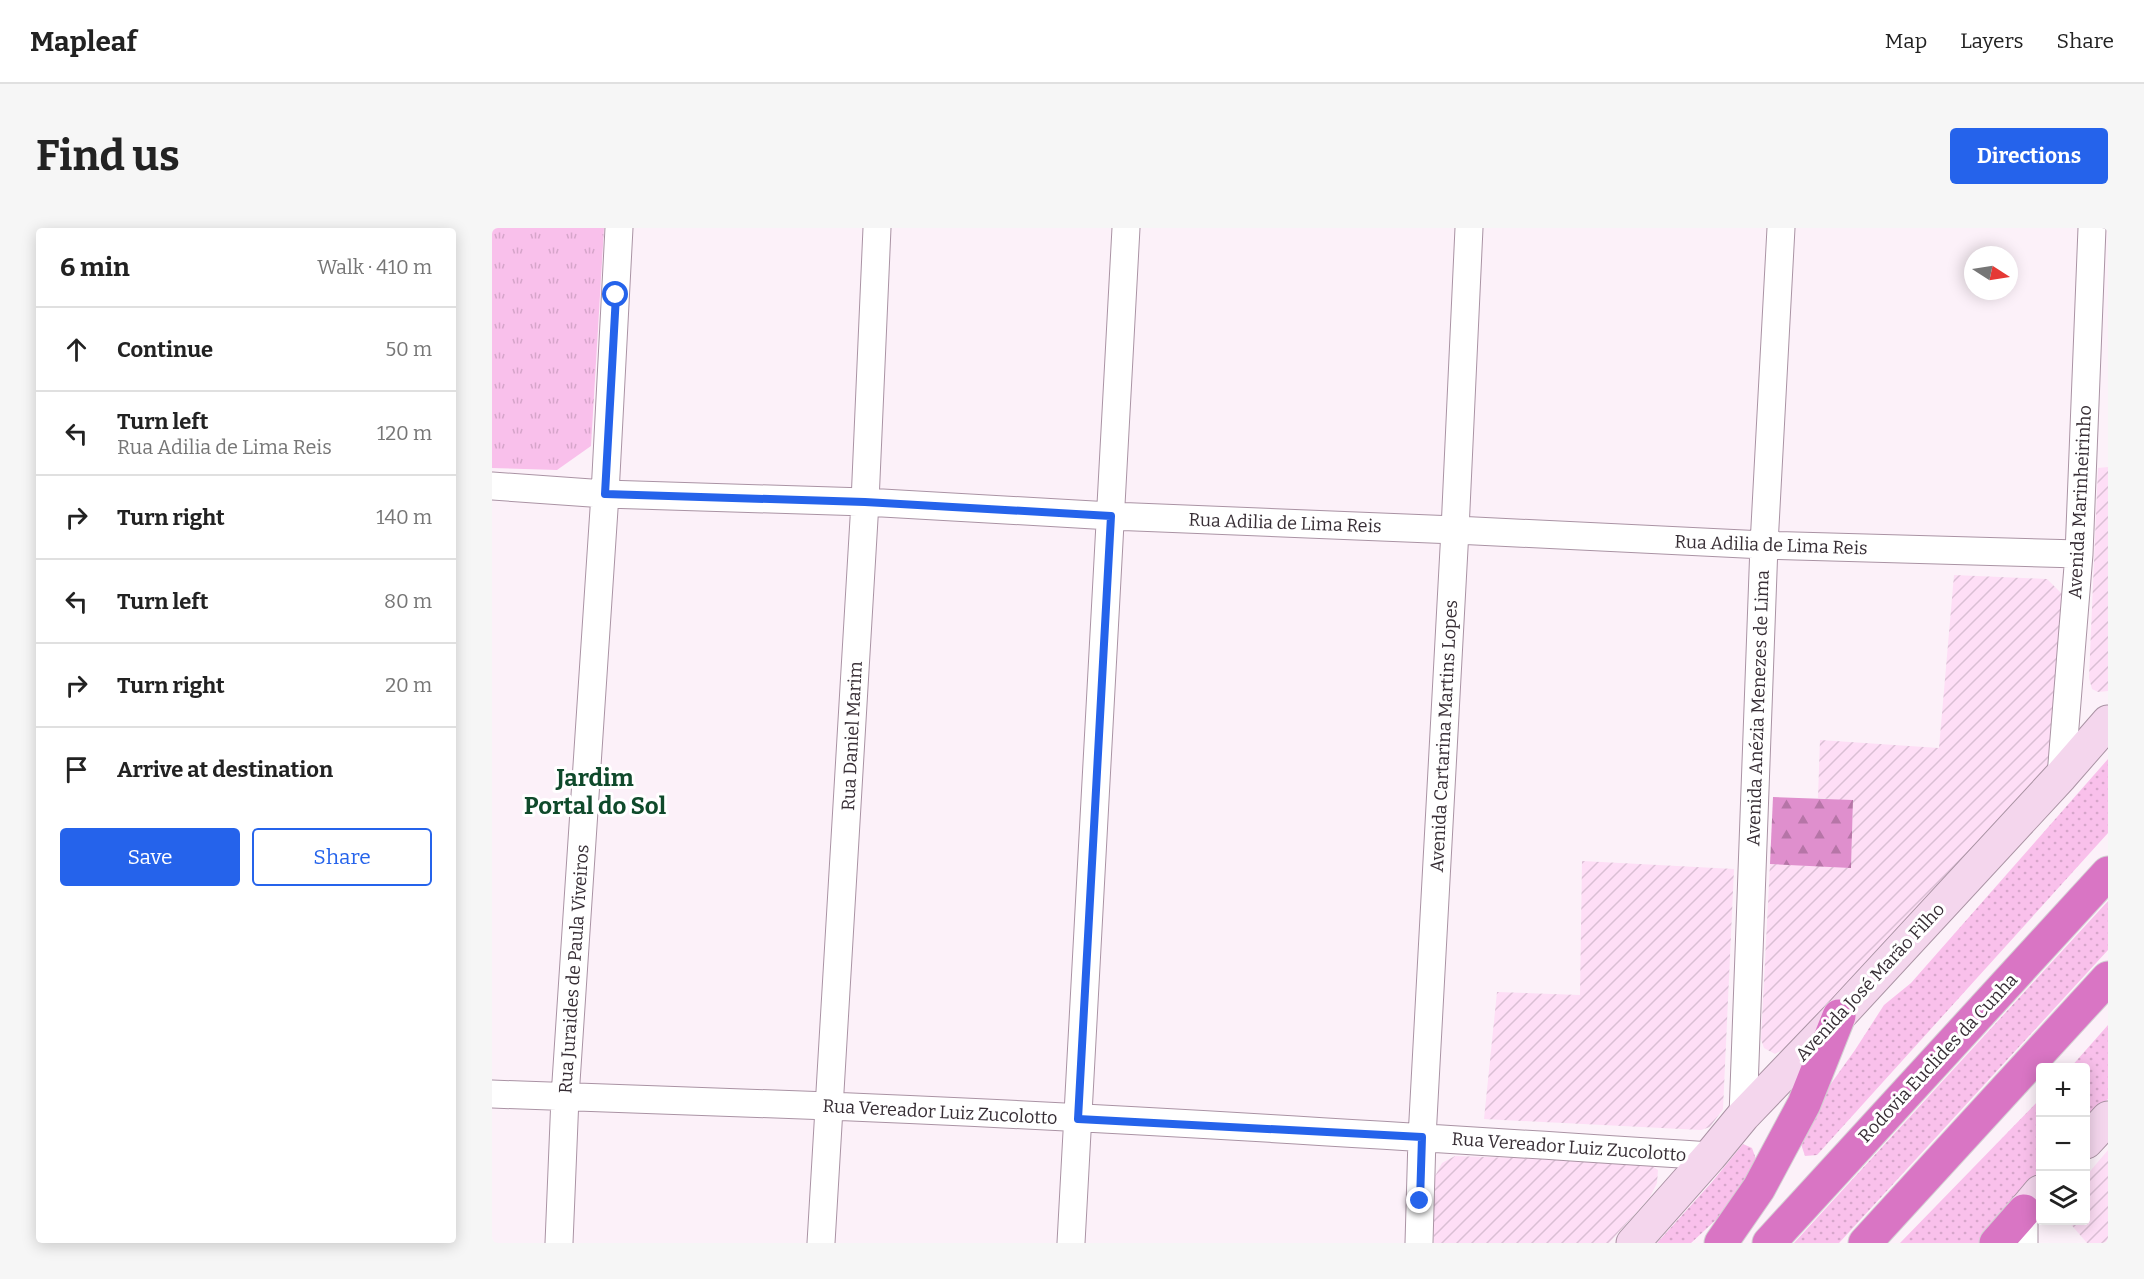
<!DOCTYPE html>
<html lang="en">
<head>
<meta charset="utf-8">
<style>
	body { margin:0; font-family:Bitter,serif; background:#f6f6f6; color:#222 }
	.controls { position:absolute; right:18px; bottom:18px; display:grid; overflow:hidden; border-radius:6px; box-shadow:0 3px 15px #0003 }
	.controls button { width:54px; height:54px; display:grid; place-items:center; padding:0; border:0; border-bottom:2px solid #e0e0e0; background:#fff; color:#222; font:30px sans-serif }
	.compass { position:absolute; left:1472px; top:18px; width:54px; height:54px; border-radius:50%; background:#fff; box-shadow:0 3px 15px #0003; rotate:102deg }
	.stop { position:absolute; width:18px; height:18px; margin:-14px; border:4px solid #2563eb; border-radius:50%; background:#fff }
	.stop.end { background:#2563eb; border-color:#fff; box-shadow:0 2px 6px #0008 }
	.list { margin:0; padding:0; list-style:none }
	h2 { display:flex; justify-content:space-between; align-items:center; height:78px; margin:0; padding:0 24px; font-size:26px }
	h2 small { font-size:20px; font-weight:400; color:#767676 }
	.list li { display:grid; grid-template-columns:39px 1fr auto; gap:18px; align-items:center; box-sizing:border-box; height:84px; padding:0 24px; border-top:2px solid #e0e0e0 }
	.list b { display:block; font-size:22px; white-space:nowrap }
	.list p { margin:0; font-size:20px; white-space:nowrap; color:#767676 }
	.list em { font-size:20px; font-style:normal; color:#767676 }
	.actions { display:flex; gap:12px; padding:18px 24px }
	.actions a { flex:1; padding:14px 0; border:2px solid #2563eb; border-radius:6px; text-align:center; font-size:21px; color:#2563eb }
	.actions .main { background:#2563eb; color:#fff }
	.icon { flex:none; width:33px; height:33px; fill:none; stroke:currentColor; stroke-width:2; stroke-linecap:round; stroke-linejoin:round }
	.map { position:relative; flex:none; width:1616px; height:1015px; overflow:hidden; border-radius:6px }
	header { display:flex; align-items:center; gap:36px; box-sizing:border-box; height:84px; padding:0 30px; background:#fff; border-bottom:2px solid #e0e0e0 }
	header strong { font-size:28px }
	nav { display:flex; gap:33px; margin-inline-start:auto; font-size:21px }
	.intro { display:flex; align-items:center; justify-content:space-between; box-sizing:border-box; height:144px; padding:0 36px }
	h1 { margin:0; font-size:42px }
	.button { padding:15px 27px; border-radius:6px; background:#2563eb; color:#fff; font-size:21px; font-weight:700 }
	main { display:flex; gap:36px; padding:0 36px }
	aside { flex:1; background:#fff; border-radius:6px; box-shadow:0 3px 15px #0003 }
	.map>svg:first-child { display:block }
</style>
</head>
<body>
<header>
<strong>Mapleaf</strong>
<nav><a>Map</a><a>Layers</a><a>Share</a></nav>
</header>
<div class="intro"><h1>Find us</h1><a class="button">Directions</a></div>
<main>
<aside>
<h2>6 min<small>Walk · 410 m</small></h2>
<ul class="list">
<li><svg class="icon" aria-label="ahead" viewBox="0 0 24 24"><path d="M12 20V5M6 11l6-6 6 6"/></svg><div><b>Continue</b></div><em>50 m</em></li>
<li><svg class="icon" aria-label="left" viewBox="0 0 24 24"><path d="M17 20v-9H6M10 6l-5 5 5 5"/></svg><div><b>Turn left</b><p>Rua Adilia de Lima Reis</p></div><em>120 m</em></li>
<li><svg class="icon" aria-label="right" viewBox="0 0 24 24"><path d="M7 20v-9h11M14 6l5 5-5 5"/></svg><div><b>Turn right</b></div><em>140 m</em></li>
<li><svg class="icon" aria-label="left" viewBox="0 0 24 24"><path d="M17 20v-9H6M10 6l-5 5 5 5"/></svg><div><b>Turn left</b></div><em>80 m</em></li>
<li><svg class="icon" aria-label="right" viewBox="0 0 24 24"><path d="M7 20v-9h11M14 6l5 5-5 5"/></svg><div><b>Turn right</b></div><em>20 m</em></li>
<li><svg class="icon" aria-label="arrive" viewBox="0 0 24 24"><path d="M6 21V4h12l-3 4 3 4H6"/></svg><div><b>Arrive at destination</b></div></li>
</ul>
<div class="actions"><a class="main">Save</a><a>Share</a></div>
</aside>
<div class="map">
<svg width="1616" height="1015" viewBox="0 0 1616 1015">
	<defs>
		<pattern id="industrial-furrows" width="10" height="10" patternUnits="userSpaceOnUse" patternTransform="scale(1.5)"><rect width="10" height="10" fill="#fedef6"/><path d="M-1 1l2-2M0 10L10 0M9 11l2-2" fill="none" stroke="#dabfd4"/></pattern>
		<pattern id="grass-dots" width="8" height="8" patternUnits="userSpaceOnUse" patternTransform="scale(1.5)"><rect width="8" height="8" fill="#f9c0eb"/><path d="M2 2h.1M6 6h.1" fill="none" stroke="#d6a5ca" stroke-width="1.8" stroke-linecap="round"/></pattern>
		<pattern id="forest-firs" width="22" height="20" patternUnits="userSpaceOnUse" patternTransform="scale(1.5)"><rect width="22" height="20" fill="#df8fcd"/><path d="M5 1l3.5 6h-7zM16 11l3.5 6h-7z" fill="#b675a7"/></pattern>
		<pattern id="park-tufts" width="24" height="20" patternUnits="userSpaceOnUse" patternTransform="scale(1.5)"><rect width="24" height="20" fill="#f9c0eb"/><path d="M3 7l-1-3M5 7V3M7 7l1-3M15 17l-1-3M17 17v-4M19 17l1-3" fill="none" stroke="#d6a5ca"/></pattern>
	</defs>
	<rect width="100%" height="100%" fill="#fcf1f9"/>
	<path fill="url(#industrial-furrows)" d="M1616 239V463L1606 464 1600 461 1597 450 1606 240Z
		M1462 347 1555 351 1571 367 1557 538 1296 819 1283 826 1272 820 1269 811 1278 636 1359 639 1361 573 1326 570 1328 512 1447 520Z
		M1090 633 1242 641 1231 881 1218 899 1209 902 992 891 1005 764 1088 767Z
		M1616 922V1015H1595L1576 993 1594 992V948Z
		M963 928 1154 934 1166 942 1165 955 1158 969 1117 1015H942V950L950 935Z"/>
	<path fill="url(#grass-dots)" d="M1616 531V605L1325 927 1313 928 1308 913 1313 892 1363 822 1392 777 1419 755Z
		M1616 673V722L1347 1015H1302Z
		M1616 797V871L1594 895V840H1578Z
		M1548 871V945L1488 1015H1408Z
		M1251 916 1260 920 1265 934 1255 963 1199 1015H1165L1220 954Z"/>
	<path fill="url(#forest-firs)" d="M1281 569 1361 572 1359 640 1278 636Z"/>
	<path fill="url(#park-tufts)" d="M0 0H112L99 218 65 242 0 240Z"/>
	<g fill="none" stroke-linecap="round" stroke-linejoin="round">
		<g stroke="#aa93a4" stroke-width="29">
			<path id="street" d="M0 258 113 266 373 274 619 288 963 302 1272 317 1587 326
				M1569 548 1587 326 1600 0
				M0 866C112 871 225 873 337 878 631 890 925 909 1218 928
				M1251 888 1272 317 1289 0
				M1532 983V1015
				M67 1015 73 869 113 266 127 0
				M329 1015 373 274 385 0
				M579 1015 634 0
				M927 1015 930 910 963 302 977 0"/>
		</g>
		<g stroke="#aa93a4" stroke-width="35">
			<path id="secondary" d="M1594 914 1616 890
				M1532 983 1548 964
				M1141 1015 1218 928 1251 888 1347 788 1569 548 1616 494"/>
		</g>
		<g stroke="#d3d1d3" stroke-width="35">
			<path id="highway" d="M1229 1015 1267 960 1312 876 1347 788
				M1277 1015 1616 645
				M1373 1015 1616 750
				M1504 1015 1532 983"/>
		</g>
		<use href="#street" stroke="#fff" stroke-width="27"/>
		<use href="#secondary" stroke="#f4d6ed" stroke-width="33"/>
		<use href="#highway" stroke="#d975c4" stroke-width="33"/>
	</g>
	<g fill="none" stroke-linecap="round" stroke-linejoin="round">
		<path stroke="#2563eb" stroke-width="8" d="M124 67 113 266 373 274 619 288 586 891 930 909 928 973"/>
	</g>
	<g text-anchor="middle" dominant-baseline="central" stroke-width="6" stroke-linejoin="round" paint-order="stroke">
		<g font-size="18" fill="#372e35" stroke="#fff">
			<text transform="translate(1588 274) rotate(-87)">Avenida Marinheirinho</text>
			<text transform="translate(793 295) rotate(2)">Rua Adilia de Lima Reis</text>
			<text transform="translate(1279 317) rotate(2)">Rua Adilia de Lima Reis</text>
			<text transform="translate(1266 480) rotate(-88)">Avenida Anézia Menezes de Lima</text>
			<text transform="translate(360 508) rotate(-87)">Rua Daniel Marim</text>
			<text transform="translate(952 508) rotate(-87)">Avenida Cartarina Martins Lopes</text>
			<text transform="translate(82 741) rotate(-86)">Rua Juraides de Paula Viveiros</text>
			<text transform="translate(1378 754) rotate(-47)">Avenida José Marão Filho</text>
			<text transform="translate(1446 830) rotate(-47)">Rodovia Euclides da Cunha</text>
			<text transform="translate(448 884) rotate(3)">Rua Vereador Luiz Zucolotto</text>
			<text transform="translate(1077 919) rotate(4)">Rua Vereador Luiz Zucolotto</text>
		</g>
		<g font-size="24" font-weight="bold" fill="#0f4a2b" stroke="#fff">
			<text x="103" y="550">Jardim<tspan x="103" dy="28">Portal do Sol</tspan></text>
		</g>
	</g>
</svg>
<div class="controls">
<button>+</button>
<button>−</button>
<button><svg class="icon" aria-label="layers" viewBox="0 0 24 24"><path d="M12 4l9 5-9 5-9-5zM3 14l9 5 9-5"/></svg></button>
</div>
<svg class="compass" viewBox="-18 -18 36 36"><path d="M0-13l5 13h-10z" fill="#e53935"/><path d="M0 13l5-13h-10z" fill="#767676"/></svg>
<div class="stop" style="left:124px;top:67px"></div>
<div class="stop end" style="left:928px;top:973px"></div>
</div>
</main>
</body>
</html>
